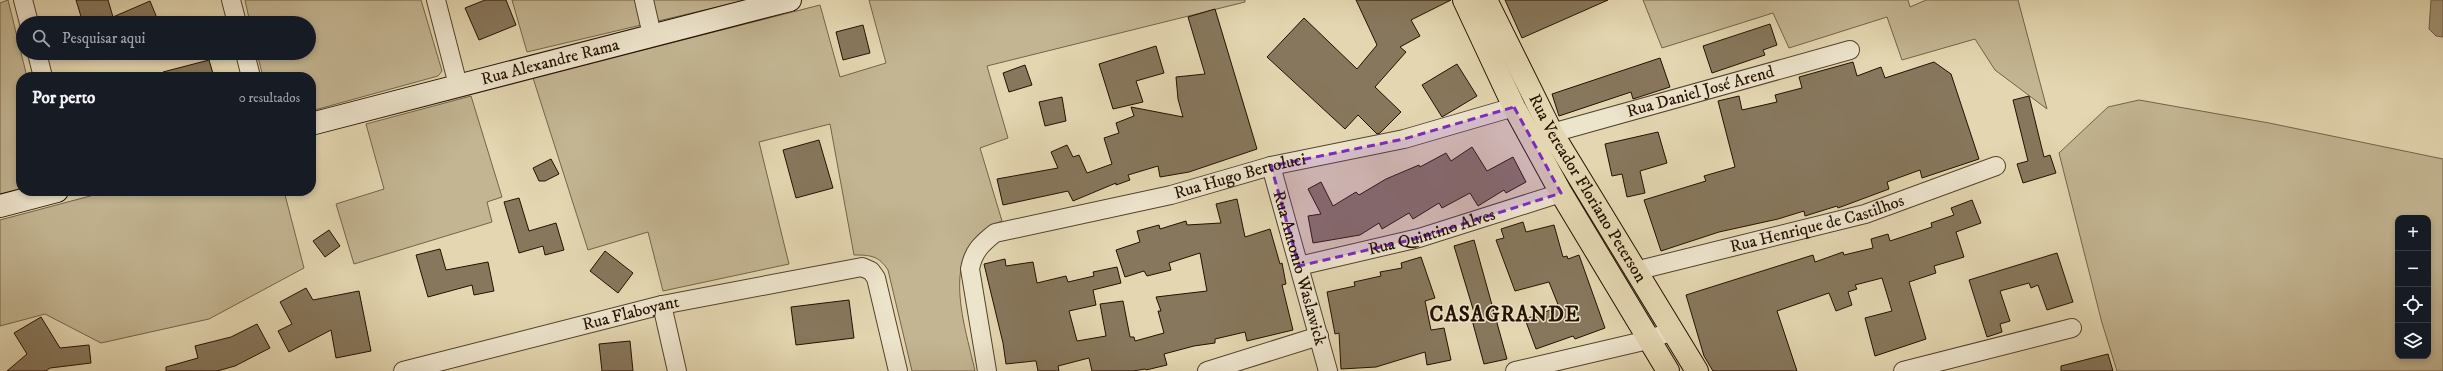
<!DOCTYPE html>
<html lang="pt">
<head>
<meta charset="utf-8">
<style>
	body { margin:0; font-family:"IM FELL DW Pica",serif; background:#242831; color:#f1f3f6 }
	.controls { position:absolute; right:12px; bottom:12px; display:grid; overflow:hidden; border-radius:8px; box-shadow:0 2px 6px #0003 }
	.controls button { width:36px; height:36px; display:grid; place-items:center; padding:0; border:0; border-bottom:1px solid #363941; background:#171b24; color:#f1f3f6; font:20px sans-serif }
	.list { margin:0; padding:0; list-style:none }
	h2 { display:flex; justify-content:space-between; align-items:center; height:52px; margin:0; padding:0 16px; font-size:17px }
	h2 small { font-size:13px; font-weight:400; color:#9ea1a6 }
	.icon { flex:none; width:22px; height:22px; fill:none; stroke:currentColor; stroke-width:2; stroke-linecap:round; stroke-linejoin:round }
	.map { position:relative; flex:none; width:2443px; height:371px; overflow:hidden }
	.search { position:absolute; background:#171b24; box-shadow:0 2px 6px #0003; left:16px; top:16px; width:300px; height:44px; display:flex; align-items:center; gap:10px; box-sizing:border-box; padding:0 14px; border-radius:22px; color:#9ea1a6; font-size:15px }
	.panel { position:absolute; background:#171b24; box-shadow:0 2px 6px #0003; left:16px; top:72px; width:300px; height:124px; border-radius:16px }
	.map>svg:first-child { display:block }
</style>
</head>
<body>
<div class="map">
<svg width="2443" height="371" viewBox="0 0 2443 371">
	<rect width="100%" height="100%" fill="#e3d6b0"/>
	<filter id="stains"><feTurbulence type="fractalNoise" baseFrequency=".005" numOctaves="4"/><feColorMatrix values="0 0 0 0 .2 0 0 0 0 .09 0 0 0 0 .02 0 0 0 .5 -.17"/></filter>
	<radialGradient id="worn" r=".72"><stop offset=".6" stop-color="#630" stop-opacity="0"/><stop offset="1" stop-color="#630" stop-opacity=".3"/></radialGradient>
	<path fill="#c3b592" stroke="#746349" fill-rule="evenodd" d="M8 0 27 77H21V190L0 196V3Z
		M245 0H421L442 71 438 76 311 111V77H263L257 53H309V23H250Z
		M512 0H747L527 52Z
		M869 0H1245V2L987 66 1008 138 980 148 1002 221C936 245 964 321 975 371H912L888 270C879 256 871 255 854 255L830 124 759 142 789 264 663 291 648 232 588 250 533 78 820 5 840 77 886 63Z
		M1476 0 1570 182 1654 322 1653 326 1536 130Z
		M1643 0H1908L1910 7 1926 0H2018L2047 109 1995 70 1975 39 1902 60 1887 17 1789 48 1773 13 1662 48Z
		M471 96 502 197 487 202 492 222 354 264 336 204 384 189 366 124Z
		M2139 100 2269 123 2443 159V371H2117L2102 323 2059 153 2108 107ZM2398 218H2428V356H2398Z
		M109 191H284L304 268 209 319 101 343 45 314 0 326V220Z"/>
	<path fill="#a29374" stroke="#705f46" d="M2431 0H2443V37L2436 36 2429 29Z"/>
	<path fill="#87775c" stroke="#241100" d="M76 0H108L113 17 150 1 159 23H83Z
		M485 0H506L516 25 479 40 465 8Z
		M1356 0H1451L1411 20 1420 36 1400 47 1406 52 1375 87 1401 112 1380 133 1377 134 1358 115 1345 129 1267 57 1304 18 1357 69 1377 45Z
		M1505 0H1608L1522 38Z
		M1215 9 1257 149 1189 172 1160 177 1158 166 1128 175 1130 180 1116 185V183L1073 201 1068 191 1003 205 997 179 1058 168 1051 152 1067 145 1073 157 1079 155 1087 173 1112 164 1104 138 1119 133 1116 123 1134 116 1131 107 1183 117 1178 99 1176 77 1205 74 1188 17Z
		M1770 24 1777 45 1763 50 1765 55 1712 73 1703 46Z
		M863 25 870 53 843 60 836 32Z
		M1156 46 1164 73 1136 81 1143 102 1113 109 1099 64Z
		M1660 58 1670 87 1633 99 1631 92 1559 116 1552 94Z
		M209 60 214 77H164L163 72Z
		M1853 62 1857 76 1881 67 1885 78 1934 62 1951 74 1979 159 1922 178 1920 170 1887 182 1889 189 1838 208 1837 206 1805 216 1804 211 1778 219 1719 232 1661 251 1644 200 1706 181 1704 176 1735 167 1718 101 1739 96 1742 110 1777 102 1775 95 1802 88 1799 77Z
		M1457 64 1477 96 1442 117 1422 85Z
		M1025 65 1032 85 1009 92 1003 73Z
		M2029 96 2044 157 2050 155 2056 173 2023 183 2017 164 2028 161 2013 100Z
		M1062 97 1066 121 1045 126 1039 102Z
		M1658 132 1667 163 1640 171 1645 193 1627 197 1622 174 1612 176 1605 144Z
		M819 140 833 188 796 198 783 150Z
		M1472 147 1487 171 1513 157 1526 182 1506 193 1504 190 1478 206 1470 193 1442 208 1439 203 1413 219 1409 213 1382 229 1379 223 1360 235 1313 243 1308 216 1321 214 1308 189 1321 182 1333 206 1356 192 1359 195 1386 179 1419 165 1420 167 1446 153 1451 161Z
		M551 159 559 174 545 181H539L533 168Z
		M519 198 529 231 556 223 564 250 545 255 543 246 519 253 504 202Z
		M1237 199 1245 237 1270 229 1280 264 1282 263 1286 284 1282 285 1293 330 1247 341 1245 332 1215 339V343L1194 346 1164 354 1167 365 1146 370 1145 369 1133 371H1092L1089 358 1058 366 1059 371H1038L1036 361H1034L1006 364 1003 343 984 264 1005 259 1006 266 1033 262 1037 283 1066 276 1068 282 1094 276 1093 272 1117 267 1121 283 1093 290 1096 305 1069 311 1077 341 1106 336 1100 304 1123 301 1130 337H1134L1135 341 1164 333 1158 311H1161L1156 297 1207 291 1200 253 1169 263 1171 270 1147 276 1144 271 1125 277 1116 250 1140 242 1137 231 1159 225 1160 229 1186 221 1187 225 1221 223 1216 204Z
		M1972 200 1981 223 1956 232 1964 257 1934 266 1936 273 1909 282 1926 339 1875 356 1865 318 1892 311 1882 278 1855 285 1857 289 1848 292 1852 305 1836 311 1829 293 1777 311 1797 371H1713L1704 356 1686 295 1813 255 1815 262 1843 252 1844 255 1873 248 1871 239 1888 234 1890 241 1932 227 1931 223 1954 215 1951 208Z
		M1523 222 1526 232 1554 225 1563 257 1567 256 1568 259 1579 255 1605 328 1575 339 1573 336 1536 349 1525 319 1559 307 1549 282 1515 291 1496 240 1504 238 1501 229Z
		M329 230 340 246 325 257 313 241Z
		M1474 240 1507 359 1484 364 1472 320 1476 319 1454 246Z
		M440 249 446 270 488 262 494 291 474 295 472 285 428 297 416 255Z
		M605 251 633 273 618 293 590 271Z
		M2057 253 2073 302 2047 310 2038 285 2031 288 2029 283 2000 291 2010 321 2000 324 2002 332 1987 337 1969 280Z
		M1421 257 1435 298 1425 301 1431 330 1444 328 1451 360 1427 365 1425 352 1376 367 1341 369 1339 333 1335 334 1327 292 1355 286 1354 282 1381 276 1380 272 1402 268 1401 263Z
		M306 288 313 300 359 291 371 351 336 358 331 330 289 352 278 331 292 324 280 302Z
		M849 300 854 338 796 345 791 307Z
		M41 317 60 348 89 345 91 363 50 368 46 371H7L27 354 14 333Z
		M257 324 270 348 235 366 217 371H166V367L198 358 195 346 231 337Z
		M630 341 633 371H602L599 344Z
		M2108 354 2113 371H2061V366Z"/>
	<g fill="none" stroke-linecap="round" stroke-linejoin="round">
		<g stroke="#54422c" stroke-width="20">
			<g id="street">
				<path d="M23 0 29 23"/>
				<path d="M231 0 237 23"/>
				<path d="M436 0 458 85"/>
				<path d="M644 0 652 35"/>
				<path d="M37 53 43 77"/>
				<path d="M245 53 251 77"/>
				<path id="s1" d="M1552 133 1850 50"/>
				<path id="s2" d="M1271 166 1328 371"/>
				<path id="s3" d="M1299 266 1419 238 1561 193"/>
				<path id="s4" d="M1635 271 1865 214 1996 166"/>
				<path d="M662 305 677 371"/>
				<path id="s5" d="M403 371 662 305 862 267 871 271 876 278 898 371"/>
				<path id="s6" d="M987 371 970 269C973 252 981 244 995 233L1171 195 1271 166 1404 139 1514 107"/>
				<path d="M1207 371 1319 336"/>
				<path d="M1515 371 1648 340 1672 331"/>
				<path d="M1903 371 2072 328"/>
			</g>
		</g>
		<g stroke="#241100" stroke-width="24">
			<g id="secondary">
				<path id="s7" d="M311 124 790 0"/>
				<path d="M0 206 57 191"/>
			</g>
		</g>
		<g stroke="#241100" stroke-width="24">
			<g id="primary">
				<path d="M1464 0 1514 107 1561 193 1668 371"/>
				<path id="s8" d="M1486 0 1552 133 1697 371"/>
			</g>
		</g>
		<use href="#street" stroke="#ede4cc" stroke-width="18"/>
		<use href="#secondary" stroke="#ede4cc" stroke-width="22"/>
		<use href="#primary" stroke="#e3d6b0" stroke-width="22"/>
	</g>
	<path fill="#7b2cbf" fill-opacity="0.2" stroke="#7b2cbf" stroke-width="3" stroke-dasharray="8 5" stroke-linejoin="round" d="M1514 107 1561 193 1419 238 1299 266 1271 166 1404 139Z"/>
	<g text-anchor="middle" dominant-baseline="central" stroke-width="3" stroke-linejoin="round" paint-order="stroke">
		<g font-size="17" fill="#241100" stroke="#ede4cc">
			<text stroke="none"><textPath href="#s7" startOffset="247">Rua Alexandre Rama</textPath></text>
			<text stroke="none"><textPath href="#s1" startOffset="154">Rua Daniel José Arend</textPath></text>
			<text stroke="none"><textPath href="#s6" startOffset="400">Rua Hugo Bertoluci</textPath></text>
			<text stroke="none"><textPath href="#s8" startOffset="214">Rua Vereador Floriano Peterson</textPath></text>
			<text stroke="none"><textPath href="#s4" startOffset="188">Rua Henrique de Castilhos</textPath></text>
			<text stroke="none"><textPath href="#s3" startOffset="137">Rua Quintino Alves</textPath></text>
			<text stroke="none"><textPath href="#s2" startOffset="106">Rua Antonio Waslawick</textPath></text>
			<text stroke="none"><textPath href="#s5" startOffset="235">Rua Flaboyant</textPath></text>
		</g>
		<g font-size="21" font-weight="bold" letter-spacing="1" fill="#241100" stroke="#ede4cc">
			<text x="1505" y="315">CASAGRANDE</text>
		</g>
	</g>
	<rect width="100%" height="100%" filter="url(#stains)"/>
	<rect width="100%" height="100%" fill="url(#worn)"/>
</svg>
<div class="controls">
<button>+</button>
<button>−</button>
<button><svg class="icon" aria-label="locate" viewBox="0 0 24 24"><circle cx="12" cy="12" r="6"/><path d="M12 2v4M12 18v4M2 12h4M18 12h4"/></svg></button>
<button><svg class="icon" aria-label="layers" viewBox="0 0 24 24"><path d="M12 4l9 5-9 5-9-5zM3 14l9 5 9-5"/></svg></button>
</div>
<div class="search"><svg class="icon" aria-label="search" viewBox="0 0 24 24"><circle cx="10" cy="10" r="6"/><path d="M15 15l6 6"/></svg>Pesquisar aqui</div>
<section class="panel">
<h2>Por perto<small>0 resultados</small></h2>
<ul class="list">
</ul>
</section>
</div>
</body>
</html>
